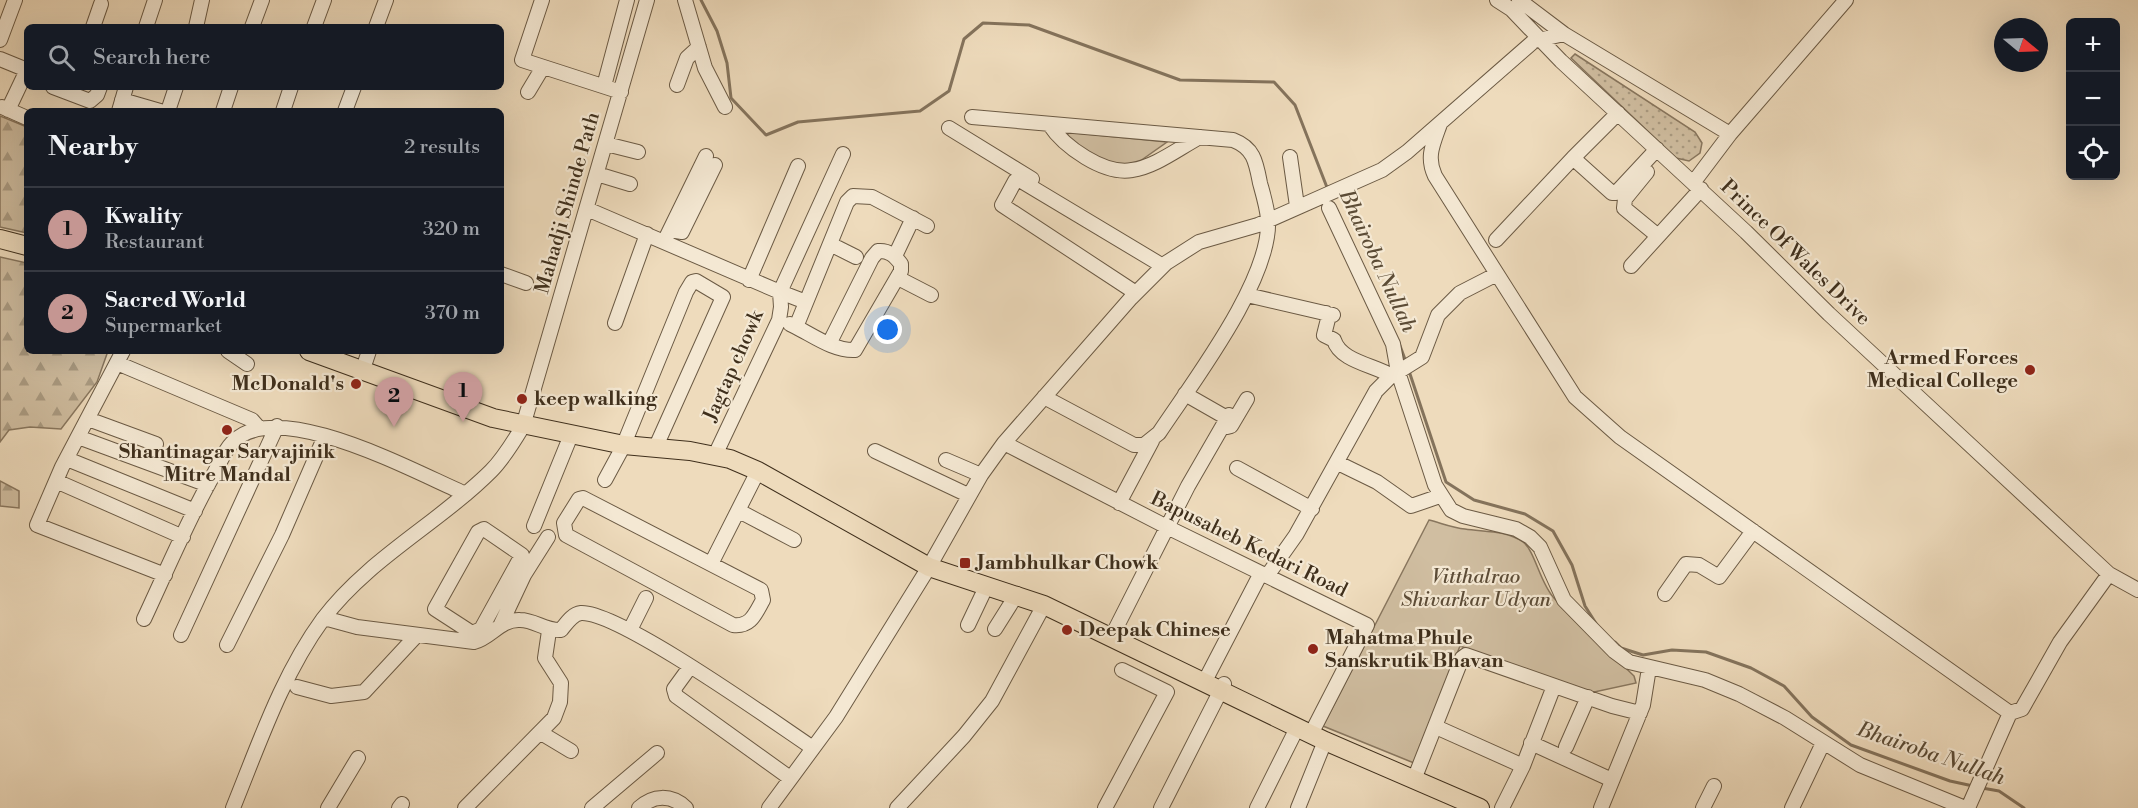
<!DOCTYPE html>
<html lang="en">
<head>
<meta charset="utf-8">
<style>
	body { margin:0; font-family:"Libre Bodoni",serif; background:#242831; color:#f1f3f6 }
	.controls { position:absolute; right:18px; top:18px; display:grid; overflow:hidden; border-radius:9px; box-shadow:0 6px 24px #0002 }
	.controls button { width:54px; height:54px; display:grid; place-items:center; padding:0; border:0; border-bottom:2px solid #363941; background:#171b24; color:#f1f3f6; font:30px sans-serif }
	.compass { position:absolute; left:1994px; top:18px; width:54px; height:54px; border-radius:50%; background:#171b24; box-shadow:0 6px 24px #0002; rotate:109deg }
	.you { position:absolute; left:888px; top:330px; width:21px; height:21px; margin:-15px; border:4px solid #fff; border-radius:50%; background:#1a73e8; box-shadow:0 0 0 9px #1a73e833 }
	.badge { display:grid; place-items:center; width:39px; height:39px; border-radius:50%; background:#c59692; color:#111; font-size:20px; font-weight:700 }
	.pin { position:absolute; translate:-50% -50px; filter:drop-shadow(0 2px 3px #0008) }
	.pin::after { content:''; position:absolute; top:32px; width:21px; height:18px; background:inherit; clip-path:polygon(0 0,100% 0,50% 100%) }
	.list { margin:0; padding:0; list-style:none }
	h2 { display:flex; justify-content:space-between; align-items:center; height:78px; margin:0; padding:0 24px; font-size:26px }
	h2 small { font-size:20px; font-weight:400; color:#9ea1a6 }
	.list li { display:grid; grid-template-columns:39px 1fr auto; gap:18px; align-items:center; box-sizing:border-box; height:84px; padding:0 24px; border-top:2px solid #363941 }
	.list b { display:block; font-size:22px; white-space:nowrap }
	.list p { margin:0; font-size:20px; white-space:nowrap; color:#9ea1a6 }
	.list em { font-size:20px; font-style:normal; color:#9ea1a6 }
	.icon { flex:none; width:33px; height:33px; fill:none; stroke:currentColor; stroke-width:2; stroke-linecap:round; stroke-linejoin:round }
	.map { position:relative; flex:none; width:2138px; height:808px; overflow:hidden }
	.search { position:absolute; background:#171b24; box-shadow:0 6px 24px #0002; left:24px; top:24px; width:480px; height:66px; display:flex; align-items:center; gap:15px; box-sizing:border-box; padding:0 21px; border-radius:9px; color:#9ea1a6; font-size:22px }
	.panel { position:absolute; background:#171b24; box-shadow:0 6px 24px #0002; left:24px; top:108px; width:480px; height:246px; border-radius:9px }
	.map>svg:first-child { display:block }
</style>
</head>
<body>
<div class="map">
<svg width="2138" height="808" viewBox="0 0 2138 808">
	<defs>
		<pattern id="forest-firs" width="22" height="20" patternUnits="userSpaceOnUse" patternTransform="scale(1.5)"><rect width="22" height="20" fill="#d0bea1"/><path d="M5 1l3.5 6h-7zM16 11l3.5 6h-7z" fill="#aa9b82"/></pattern>
		<pattern id="garden-dots" width="8" height="8" patternUnits="userSpaceOnUse" patternTransform="scale(1.5)"><rect width="8" height="8" fill="#d0bea1"/><path d="M2 2h.1M6 6h.1" fill="none" stroke="#aa9b82" stroke-width="1.8" stroke-linecap="round"/></pattern>
	</defs>
	<rect width="100%" height="100%" fill="#eedbbc"/>
	<filter id="stains"><feTurbulence type="fractalNoise" baseFrequency=".00333" numOctaves="4"/><feColorMatrix values="0 0 0 0 .2 0 0 0 0 .09 0 0 0 0 .02 0 0 0 .5 -.17"/></filter>
	<radialGradient id="worn" r=".72"><stop offset=".6" stop-color="#630" stop-opacity="0"/><stop offset="1" stop-color="#630" stop-opacity=".3"/></radialGradient>
	<path fill="url(#forest-firs)" stroke="#88765e" stroke-width="1.5" d="M0 116 27 127V233L0 227Z
		M0 257 27 263V351H108L97 382 61 429 30 427 9 430 0 442Z
		M0 481 19 491V508L0 506Z"/>
	<path fill="#d0bea1" stroke="#88765e" stroke-width="1.5" d="M1066 132 1167 142 1126 171 1074 145Z
		M1429 520C1441 523 1453 528 1465 529 1484 532 1506 530 1523 542 1535 551 1540 583 1554 598 1578 626 1607 650 1634 676L1636 683 1585 694 1460 646 1414 763 1323 726Z"/>
	<path fill="url(#garden-dots)" stroke="#88765e" stroke-width="1.5" d="M1575 54 1695 132 1702 143 1700 153 1689 161 1676 158 1571 58Z"/>
	<g fill="none" stroke-linecap="round" stroke-linejoin="round">
		<path stroke="#84735c" stroke-width="3" d="M701 0 717 31 727 63 731 98 766 135 798 122 920 111 949 91 964 39 983 23 1029 25 1180 80 1274 82 1295 105 1328 190
			M1399 343 1406 362
			M1409 371 1446 482 1474 500 1525 514 1553 531 1572 565 1585 606 1597 625
			M1615 642 1621 648 1643 655 1672 650 1706 652 1751 668 1784 686 1812 717 1851 745 1950 781 1973 786
			M1982 788 1999 791 2024 808"/>
		<g stroke="#6b5a44" stroke-width="16">
			<path id="minor" d="M542 0 522 60 621 92
				M685 0 705 68 725 107
				M1497 0 1511 9 1561 61 1746 232 1829 314 2109 574 2138 590
				M1519 0 1564 34 1730 134
				M93 27 101 4
				M146 27 155 0
				M196 27 202 0
				M252 27 262 0
				M314 27 324 0
				M376 27 386 0
				M0 40 15 0
				M0 59 27 70 8 110
				M677 85 687 58 699 47
				M604 86 627 0
				M53 87 90 101 97 95 100 87
				M528 92 543 67
				M122 100 160 111
				M2 107 27 118
				M119 111 126 87
				M168 111 176 87
				M223 111 231 87
				M283 111 291 87
				M345 111 354 87
				M1618 113 1573 158 1612 193H1616L1657 149
				M972 117 1233 140C1254 148 1256 162 1260 183 1263 194 1267 207 1268 219 1272 279 1192 383 1159 433L1144 445H1134L1044 397
				M1049 124C1064 147 1104 175 1132 170 1155 167 1179 148 1200 137
				M1440 124C1433 144 1426 157 1435 176L1575 397 1620 437 2010 713
				M949 128 1032 179
				M606 144 638 152
				M1290 157 1297 206
				M1647 172 1625 199 1624 208 1658 236
				M597 174 630 184
				M1693 183 1730 134 1846 0
				M1329 208 1393 344 1398 372 1435 485 1451 510 1463 516 1516 529 1530 537 1540 547 1564 600 1614 651 1629 662 1705 680 1739 694 1785 718 1860 765 1965 808
				M587 209 780 292 781 307 779 320 718 449
				M670 230 682 232 715 165
				M1496 240 1573 158
				M664 242 706 156
				M830 244 856 257
				M895 256 913 218
				M1631 266 1701 189
				M501 274 526 283
				M898 278 931 295
				M749 280 798 166
				M1136 293 1002 205 1015 181 1018 179 1163 266
				M1247 295 1333 315
				M806 302 780 292 843 154
				M1326 313 1328 319 1324 335 1334 340C1340 361 1374 365 1392 376
				M615 323 647 234
				M790 324 796 327 847 202 853 196 872 197 927 226
				M796 327C814 336 834 351 855 350L901 271V264C895 256 889 250 878 251L872 258 829 344
				M123 351 62 467 37 525 165 575
				M228 351 247 364
				M117 363 252 420 259 428
				M362 372 369 351
				M1185 394 1227 418
				M88 419 156 444
				M1227 427 1231 426 1247 399
				M78 437 208 485
				M626 439 686 292 692 282 696 281 723 297 658 442
				M1004 443 1169 528 1367 625 1311 734
				M875 451 968 495
				M67 459 195 511
				M946 460 981 475
				M1338 463 1377 482 1411 506 1440 496
				M1237 468 1312 509
				M605 480 624 445
				M56 481 183 537
				M583 498 761 590 763 600C755 614 751 627 733 625L566 535 564 523 579 499Z
				M1119 503 1152 441
				M739 511 794 540
				M534 526 571 435
				M711 564 758 471
				M1267 576 1296 535 1376 391 1390 377 1422 357 1438 315 1460 293 1497 274
				M1665 594 1686 564 1699 565 1719 577 1753 531
				M324 618 357 627 474 642C491 638 500 619 520 620 535 620 545 631 561 630 566 624 572 614 581 613 619 611 774 722 813 748
				M144 619C166 572 186 524 211 479 218 468 223 452 232 443 276 395 416 473 466 494
				M501 624 524 575 548 537
				M968 625 987 585
				M995 629 1017 594
				M630 630 646 598
				M1115 630 1188 486 1229 415
				M181 635 277 426
				M474 642 522 555 484 529 478 532 435 609 472 633 479 630
				M227 645 282 535 325 436
				M690 667 674 689 676 696 790 778
				M1208 675 1261 573
				M297 687 331 696 364 692 417 635
				M1436 727 1523 766
				M541 733 571 751
				M1531 743 1612 780
				M1566 747 1588 697
				M1417 772 1462 658 1466 655 1612 706 1640 713
				M233 808C259 744 282 675 323 619 368 559 439 523 491 471 504 458 514 441 523 426L647 0
				M328 808 358 758
				M399 808 402 804
				M465 808 554 718 560 702 561 683 545 658 549 631
				M592 808 657 753
				M639 808C653 795 671 794 686 808
				M769 808 836 717 929 567 981 475 1004 443 1131 298 1166 263 1199 242 1258 225 1382 170 1407 152 1534 41 1564 34
				M897 808 964 736 992 701 1044 605
				M1105 808 1167 692 1122 670
				M1161 808 1224 684
				M1257 808 1297 728
				M1298 808 1325 741
				M1502 808 1523 766 1554 686
				M1601 808 1643 705 1649 668
				M1703 808 1714 786
				M1792 808 1823 743
				M1968 808 2010 713 2022 709 2060 642 2109 574"/>
		</g>
		<g stroke="#3f2f1c" stroke-width="20">
			<path id="major" d="M0 239 27 246
				M309 351 493 418 624 445 690 451 730 459 758 471 929 567 1044 605 1325 741 1480 808"/>
		</g>
		<use href="#minor" stroke="#f4e8d3" stroke-width="14"/>
		<use href="#major" stroke="#eedbbc" stroke-width="18"/>
	</g>
	<g fill="#8f2418" stroke="#f4e8d3" stroke-width="2">
		<circle cx="2030" cy="370" r="6"/>
		<circle cx="356" cy="384" r="6"/>
		<circle cx="522" cy="399" r="6"/>
		<circle cx="227" cy="430" r="6"/>
		<rect x="959" y="557" width="12" height="12" rx="3"/>
		<circle cx="1067" cy="630" r="6"/>
		<circle cx="1313" cy="649" r="6"/>
	</g>
	<g text-anchor="middle" dominant-baseline="central" stroke-width="4.5" stroke-linejoin="round" paint-order="stroke">
		<g font-size="20" fill="#3f2f1c" stroke="#f4e8d3">
			<text transform="translate(568 203) rotate(-74)">Mahadji Shinde Path</text>
			<text transform="translate(1795 253) rotate(44)">Prince Of Wales Drive</text>
			<text transform="translate(734 366) rotate(-66)">Jagtap chowk</text>
			<text transform="translate(1249 545) rotate(26)">Bapusaheb Kedari Road</text>
		</g>
		<g font-size="20" font-weight="bold" fill="#3f2f1c" stroke="#f4e8d3" text-anchor="start">
			<text x="2018" y="358" text-anchor="end">Armed Forces<tspan x="2018" dy="23">Medical College</tspan></text>
			<text x="344" y="384" text-anchor="end">McDonald's</text>
			<text x="534" y="399">keep walking</text>
			<text x="227" y="452" text-anchor="middle">Shantinagar Sarvajinik<tspan x="227" dy="23">Mitre Mandal</tspan></text>
			<text x="977" y="563">Jambhulkar Chowk</text>
			<text x="1079" y="630">Deepak Chinese</text>
			<text x="1325" y="638">Mahatma Phule<tspan x="1325" dy="23">Sanskrutik Bhavan</tspan></text>
		</g>
		<g font-size="20" font-style="italic" fill="#5c4c37" stroke="#f4e8d3">
			<text x="1476" y="577">Vitthalrao<tspan x="1476" dy="23">Shivarkar Udyan</tspan></text>
		</g>
		<g font-size="21" font-style="italic" fill="#5c4c36" stroke="#f4e8d3">
			<text transform="translate(1377 261) rotate(65)">Bhairoba Nullah</text>
			<text transform="translate(1931 754) rotate(19)">Bhairoba Nullah</text>
		</g>
	</g>
	<rect width="100%" height="100%" filter="url(#stains)"/>
	<rect width="100%" height="100%" fill="url(#worn)"/>
</svg>
<div class="controls">
<button>+</button>
<button>−</button>
<button><svg class="icon" aria-label="locate" viewBox="0 0 24 24"><circle cx="12" cy="12" r="6"/><path d="M12 2v4M12 18v4M2 12h4M18 12h4"/></svg></button>
</div>
<svg class="compass" viewBox="-18 -18 36 36"><path d="M0-13l5 13h-10z" fill="#e53935"/><path d="M0 13l5-13h-10z" fill="#9ea1a6"/></svg>
<div class="you"></div>
<div class="pin badge" style="left:463px;top:422px">1</div>
<div class="pin badge" style="left:394px;top:427px">2</div>
<div class="search"><svg class="icon" aria-label="search" viewBox="0 0 24 24"><circle cx="10" cy="10" r="6"/><path d="M15 15l6 6"/></svg>Search here</div>
<section class="panel">
<h2>Nearby<small>2 results</small></h2>
<ul class="list">
<li><span class="badge">1</span><div><b>Kwality</b><p>Restaurant</p></div><em>320 m</em></li>
<li><span class="badge">2</span><div><b>Sacred World</b><p>Supermarket</p></div><em>370 m</em></li>
</ul>
</section>
</div>
</body>
</html>
